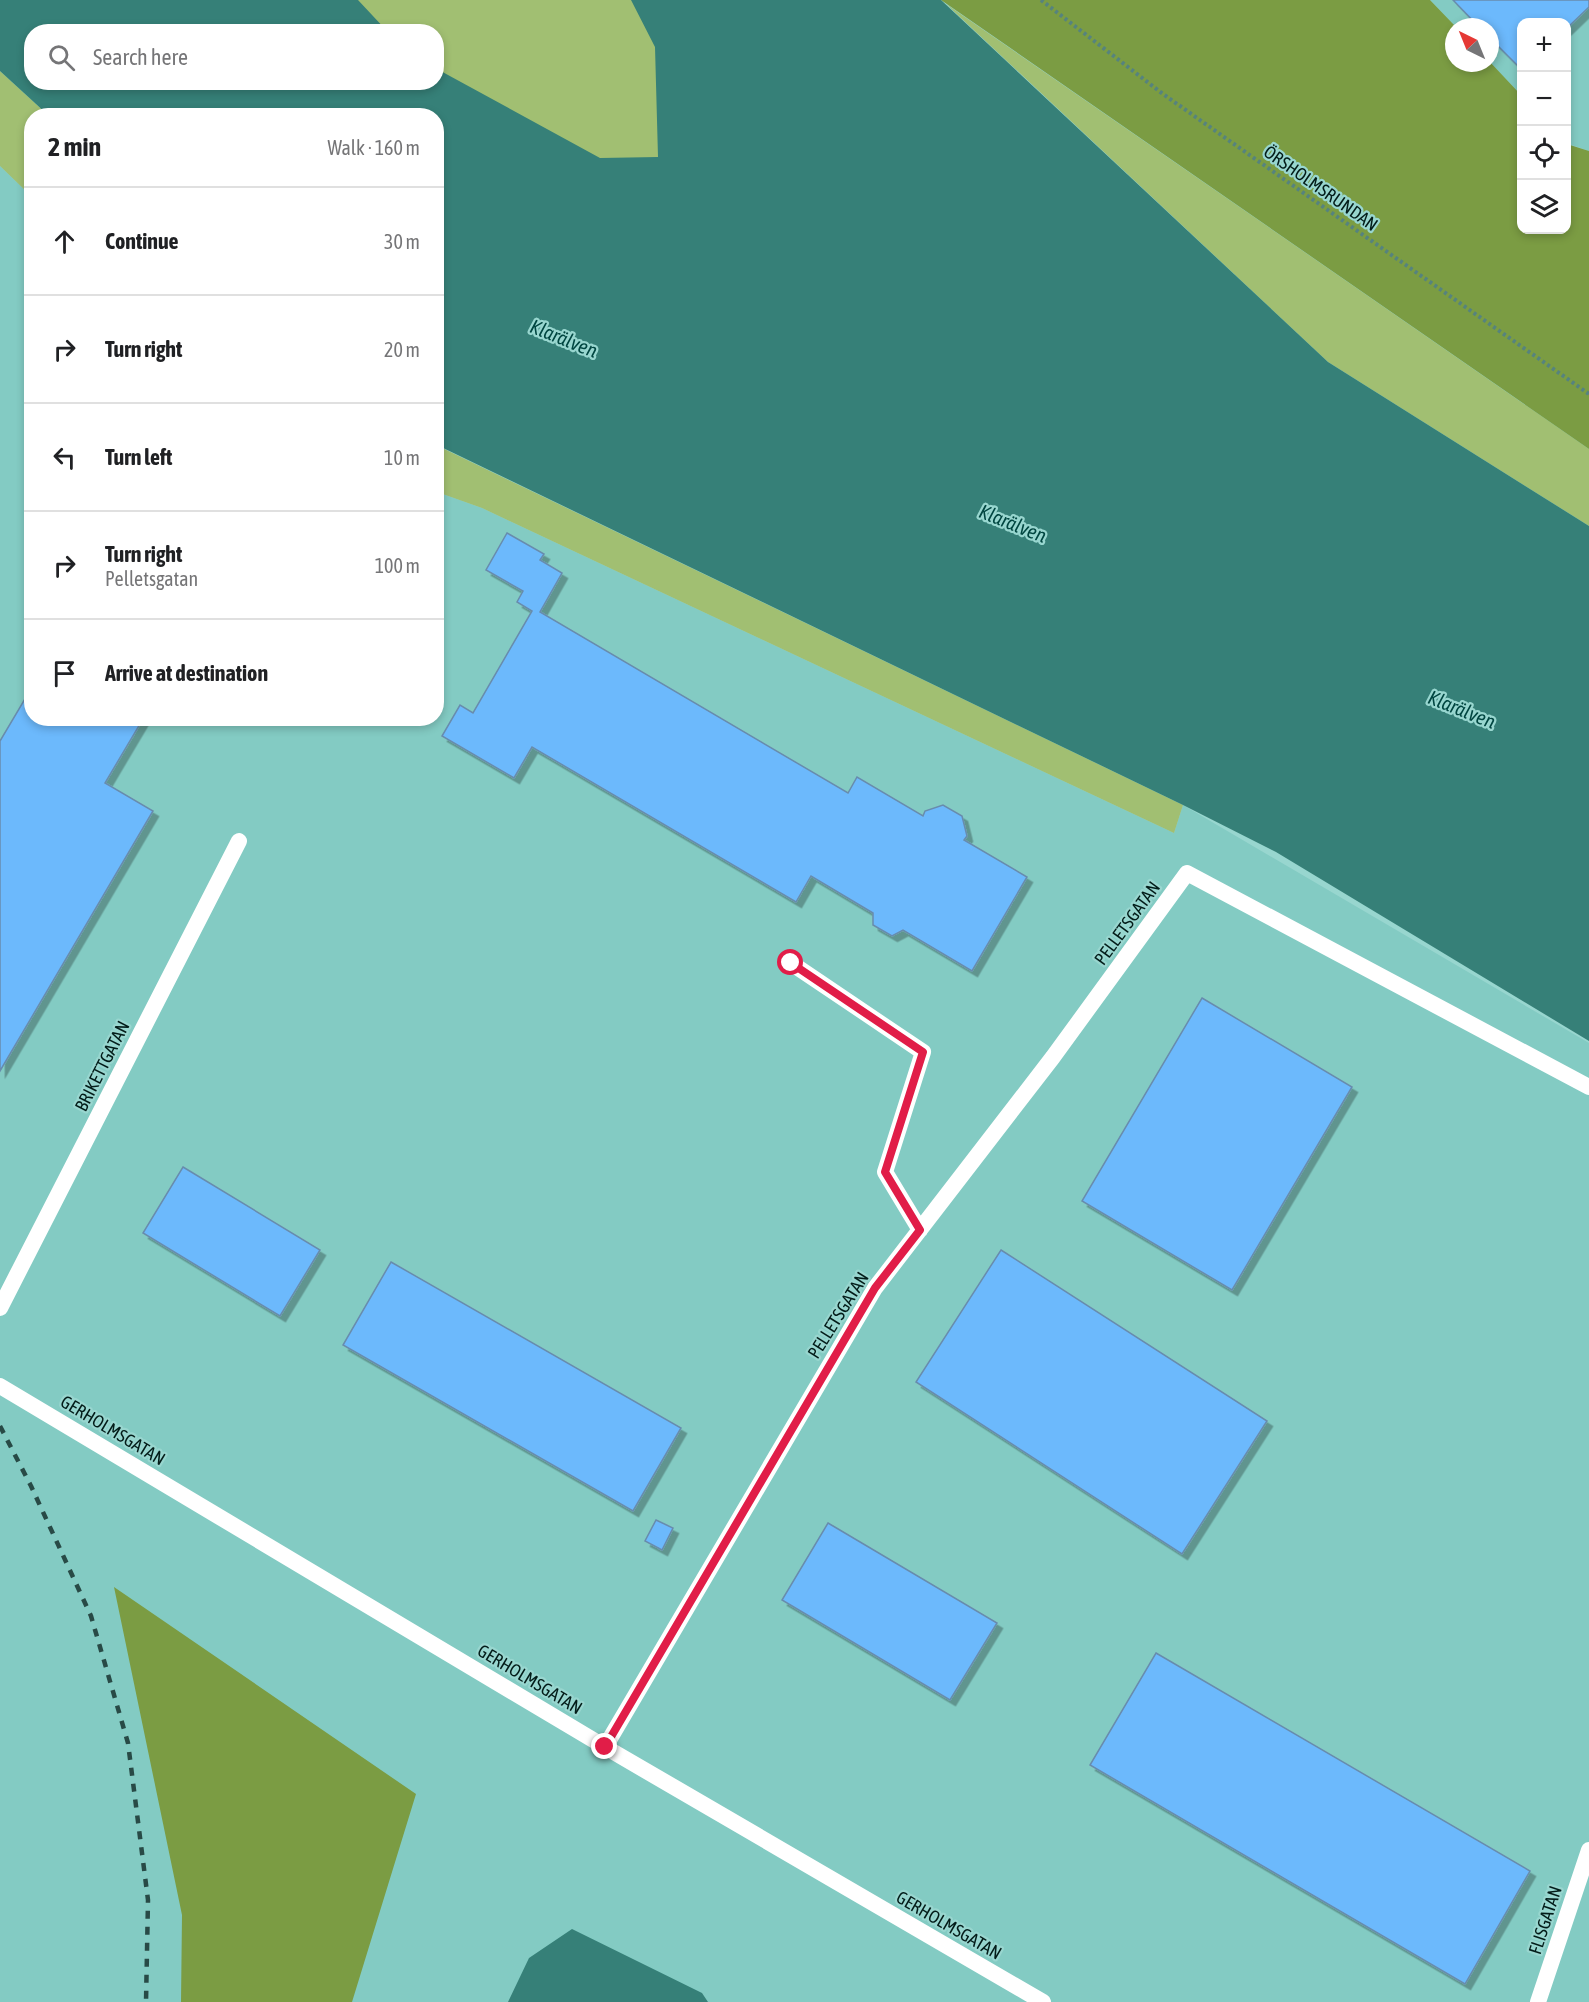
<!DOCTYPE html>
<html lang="en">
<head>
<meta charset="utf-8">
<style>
	body { margin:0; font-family:"Asap Condensed",sans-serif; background:#f2f2f2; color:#202124 }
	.controls { position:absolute; right:18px; top:18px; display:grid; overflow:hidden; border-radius:12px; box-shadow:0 3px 9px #0003 }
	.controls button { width:54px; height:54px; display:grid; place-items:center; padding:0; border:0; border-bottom:2px solid #e0e0e0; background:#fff; color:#202124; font:30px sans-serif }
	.compass { position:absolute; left:1445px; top:18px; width:54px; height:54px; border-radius:50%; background:#fff; box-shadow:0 3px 9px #0003; rotate:317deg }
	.stop { position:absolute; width:18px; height:18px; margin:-14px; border:4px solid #e11d48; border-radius:50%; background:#fff }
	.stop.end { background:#e11d48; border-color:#fff; box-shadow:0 2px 6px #0008 }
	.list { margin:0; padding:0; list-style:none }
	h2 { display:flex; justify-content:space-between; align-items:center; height:78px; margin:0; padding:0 24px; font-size:26px }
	h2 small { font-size:20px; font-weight:400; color:#757577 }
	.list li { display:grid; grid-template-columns:39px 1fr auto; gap:18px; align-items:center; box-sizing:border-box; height:108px; padding:0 24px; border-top:2px solid #e0e0e0 }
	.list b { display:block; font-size:22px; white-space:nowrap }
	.list p { margin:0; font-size:20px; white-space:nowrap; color:#757577 }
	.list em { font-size:20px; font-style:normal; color:#757577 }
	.icon { flex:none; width:33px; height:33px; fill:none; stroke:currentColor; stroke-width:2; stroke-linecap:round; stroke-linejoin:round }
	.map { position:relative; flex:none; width:1589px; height:2002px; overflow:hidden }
	.search { position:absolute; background:#fff; box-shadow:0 3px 9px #0003; left:24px; top:24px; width:420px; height:66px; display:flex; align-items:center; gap:15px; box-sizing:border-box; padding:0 21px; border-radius:24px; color:#757577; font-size:22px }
	.panel { position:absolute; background:#fff; box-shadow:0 3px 9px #0003; left:24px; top:108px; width:420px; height:618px; border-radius:24px }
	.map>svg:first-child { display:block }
</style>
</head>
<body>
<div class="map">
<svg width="1589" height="2002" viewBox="0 0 1589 2002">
	<defs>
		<filter id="shadow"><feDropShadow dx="5.5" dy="5.5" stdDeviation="0" flood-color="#0004"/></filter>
	</defs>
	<rect width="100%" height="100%" fill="#98d6cf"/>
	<path fill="#83cbc3" d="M1430 0H1589V151L1569 144 1567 141 1566 22H1522L1521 95 1490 62V27H1456Z
		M0 166 31 196 32 718H436L437 492 482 508 1174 833 1183 805 1589 1043V2002H0Z"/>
	<path fill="#a1bf72" d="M192 0H696L861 234 436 116V32L233 31Z
		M946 4 1589 449V526L1328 362Z
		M0 71 48 115 32 116 31 196 0 166Z
		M436 445 1183 805 1174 833 482 508 437 492Z"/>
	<path fill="#7b9c43" d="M941 0H1430L1456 27H1454V63L1490 62 1521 95 1522 230H1566L1567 141 1570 145 1589 151V449Z
		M114 1587 416 1794 352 2002H181L182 1915Z"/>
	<path fill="#368078" d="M0 0H358L387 31 32 32V82H436L437 69 600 158 658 157 655 47 631 0H941L1328 362 1589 526V1041L1276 852 1183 805 437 445 436 116 48 115 0 71Z
		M572 1929 702 1993 708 2002H508L529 1958Z"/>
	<path fill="#6cb9fc" stroke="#688cad" stroke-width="1.5" filter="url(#shadow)" d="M1453 0H1589V7L1566 29V22H1522V70L1490 38V27H1479Z
		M507 533 544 554 540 560 562 573 540 612 848 793 857 777 923 816 925 811 943 805 962 816 967 836 964 840 1027 877 972 971 903 930 892 936 873 925V913L811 876 796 902 532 747 514 778 442 736 460 705 473 713 532 611 517 602 523 591 486 570Z
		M32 687V718L143 719 105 783 153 811 0 1071V741Z
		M1202 998 1352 1087 1232 1290 1082 1201Z
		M183 1167 320 1250 280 1316 143 1233Z
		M1001 1250 1267 1421 1182 1554 916 1382Z
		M391 1262 681 1428 633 1511 343 1345Z
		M656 1520 673 1528 662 1550 645 1541Z
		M828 1523 997 1623 950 1700 782 1600Z
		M1156 1653 1530 1871 1465 1984 1090 1765Z"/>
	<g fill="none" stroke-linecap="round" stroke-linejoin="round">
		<path stroke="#56837e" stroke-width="4" stroke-dasharray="3 3" stroke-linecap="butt" d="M1041 0 1163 94 1589 394"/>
		<path stroke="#fff" stroke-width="16" d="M791 963 923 1052 885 1172 920 1230
			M0 1308 239 841
			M0 1386 605 1747 1043 2002
			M605 1747 875 1288 1053 1057 1187 873 1589 1087
			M1538 2002 1589 1850"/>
		<path stroke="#284a46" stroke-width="4.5" stroke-dasharray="8 8" stroke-linecap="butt" d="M0 1426 31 1486 91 1616 128 1743 148 1900 146 2002"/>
	</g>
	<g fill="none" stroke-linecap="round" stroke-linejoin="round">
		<path stroke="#e11d48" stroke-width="8" d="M605 1747 875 1288 920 1230 885 1172 923 1052 791 963"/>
	</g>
	<g text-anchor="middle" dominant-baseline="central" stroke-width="4.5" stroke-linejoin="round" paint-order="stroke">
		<g font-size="18" fill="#031c19" stroke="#98d6cf">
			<text transform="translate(1321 188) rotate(35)">ÖRSHOLMSRUNDAN</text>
			<text transform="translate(1127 923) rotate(-54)">PELLETSGATAN</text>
			<text transform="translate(102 1066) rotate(-63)">BRIKETTGATAN</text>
			<text transform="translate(838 1315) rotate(-58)">PELLETSGATAN</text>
			<text transform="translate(113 1430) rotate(31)">GERHOLMSGATAN</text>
			<text transform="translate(530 1679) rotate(31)">GERHOLMSGATAN</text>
			<text transform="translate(1545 1920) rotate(-72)">FLISGATAN</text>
			<text transform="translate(949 1925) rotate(30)">GERHOLMSGATAN</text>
		</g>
		<g font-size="20" font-style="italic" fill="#014641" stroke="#98d6cf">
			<text transform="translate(564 338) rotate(22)">Klarälven</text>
			<text transform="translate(1013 523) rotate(22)">Klarälven</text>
			<text transform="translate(1462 709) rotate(22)">Klarälven</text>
		</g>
	</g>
</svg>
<div class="controls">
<button>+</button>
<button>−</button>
<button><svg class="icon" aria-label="locate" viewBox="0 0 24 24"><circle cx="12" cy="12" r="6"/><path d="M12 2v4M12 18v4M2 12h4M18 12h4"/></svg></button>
<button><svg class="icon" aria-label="layers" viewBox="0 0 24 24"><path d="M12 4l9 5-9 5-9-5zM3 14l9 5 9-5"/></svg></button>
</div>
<svg class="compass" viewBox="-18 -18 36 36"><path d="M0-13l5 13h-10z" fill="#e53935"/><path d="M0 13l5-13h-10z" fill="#757577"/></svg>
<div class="stop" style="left:791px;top:963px"></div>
<div class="stop end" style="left:605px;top:1747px"></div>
<div class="search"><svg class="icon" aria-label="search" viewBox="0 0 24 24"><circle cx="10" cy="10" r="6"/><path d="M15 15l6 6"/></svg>Search here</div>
<section class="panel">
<h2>2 min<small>Walk · 160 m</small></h2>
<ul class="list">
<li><svg class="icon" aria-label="ahead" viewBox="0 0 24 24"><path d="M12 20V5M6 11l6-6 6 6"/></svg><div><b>Continue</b></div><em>30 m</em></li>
<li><svg class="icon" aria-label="right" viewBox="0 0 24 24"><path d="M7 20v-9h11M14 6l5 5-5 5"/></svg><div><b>Turn right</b></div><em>20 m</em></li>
<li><svg class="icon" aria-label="left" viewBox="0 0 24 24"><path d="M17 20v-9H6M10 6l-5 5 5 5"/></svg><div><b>Turn left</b></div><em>10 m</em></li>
<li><svg class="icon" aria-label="right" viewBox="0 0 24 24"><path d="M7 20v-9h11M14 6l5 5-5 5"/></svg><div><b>Turn right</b><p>Pelletsgatan</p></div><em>100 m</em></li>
<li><svg class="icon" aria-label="arrive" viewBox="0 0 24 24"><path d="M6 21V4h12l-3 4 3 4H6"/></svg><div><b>Arrive at destination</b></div></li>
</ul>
</section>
</div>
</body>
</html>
